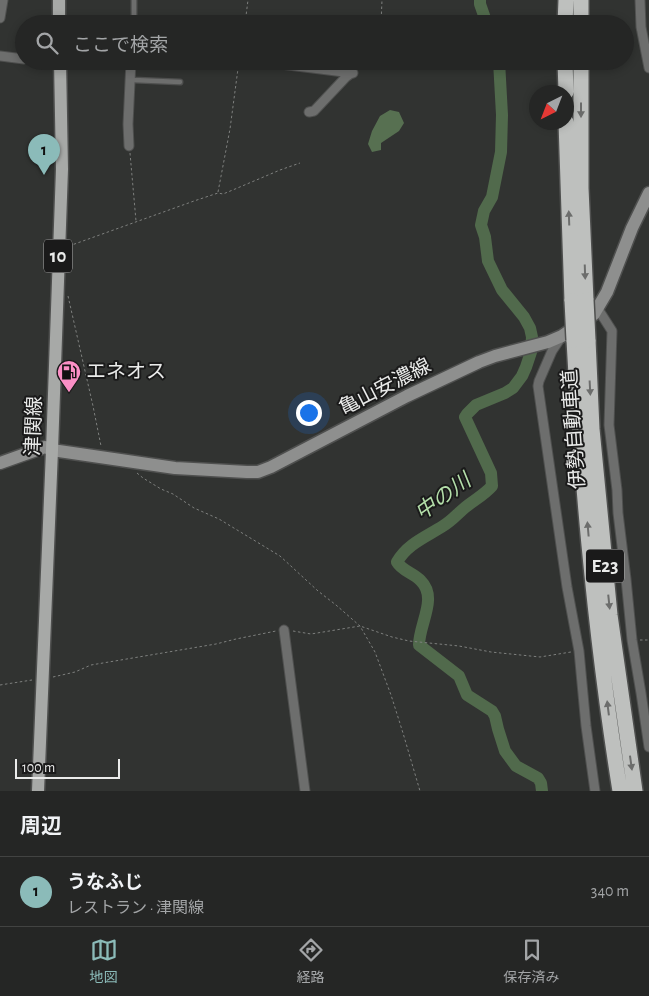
<!DOCTYPE html>
<html lang="ja">
<head>
<meta charset="utf-8">
<style>
	body { margin:0; font-family:"Alegreya Sans","Noto Sans JP",sans-serif; background:#313232; color:#f1f3f6 }
	.compass { position:absolute; left:529px; top:85px; width:45px; height:45px; border-radius:50%; background:#252625; box-shadow:0 2px 8px #0003; rotate:222deg }
	.scale { position:absolute; left:15px; bottom:12px; width:105px; box-sizing:border-box; padding-left:5px; border:2px solid #eaebea; border-top:0; font-size:14px; line-height:18px; white-space:nowrap; color:#eaebea; -webkit-text-stroke:4px #1a1a1a; paint-order:stroke }
	.you { position:absolute; left:308px; top:412px; width:18px; height:18px; margin:-12px; border:4px solid #fff; border-radius:50%; background:#1a73e8; box-shadow:0 0 0 8px #1a73e833 }
	.badge { display:grid; place-items:center; width:32px; height:32px; border-radius:50%; background:#8bbbb9; color:#111; font-size:16px; font-weight:700 }
	.pin { position:absolute; translate:-50% -41px; filter:drop-shadow(0 1px 2px #0008) }
	.pin::after { content:''; position:absolute; top:26px; width:18px; height:15px; background:inherit; clip-path:polygon(0 0,100% 0,50% 100%) }
	.list { margin:0; padding:0; list-style:none }
	h2 { display:flex; justify-content:space-between; align-items:center; height:65px; margin:0; padding:0 20px; font-size:21px }
	h2 small { font-size:16px; font-weight:400; color:#a3a5a7 }
	.list li { display:grid; grid-template-columns:32px 1fr auto; gap:15px; align-items:center; box-sizing:border-box; height:70px; padding:0 20px; border-top:1px solid #424342 }
	.list b { display:block; font-size:19px; white-space:nowrap }
	.list p { margin:0; font-size:16px; white-space:nowrap; color:#a3a5a7 }
	.list em { font-size:16px; font-style:normal; color:#a3a5a7 }
	.icon { flex:none; width:28px; height:28px; fill:none; stroke:currentColor; stroke-width:2; stroke-linecap:round; stroke-linejoin:round }
	.map { position:relative; flex:none; width:649px; height:791px; overflow:hidden }
	.search { position:absolute; background:#252625; box-shadow:0 2px 8px #0003; left:15px; right:15px; top:15px; height:55px; display:flex; align-items:center; gap:12px; box-sizing:border-box; padding:0 18px; border-radius:28px; color:#a3a5a7; font-size:19px }
	.sheet { height:135px; background:#252625 }
	nav { display:flex; justify-content:space-around; align-items:center; box-sizing:border-box; height:70px; border-top:1px solid #424342; background:#252625; font-size:14px; color:#a3a5a7 }
	nav a { display:grid; justify-items:center; gap:2px }
	nav .on { color:#8bbbb9 }
	.map>svg:first-child { display:block }
</style>
</head>
<body>
<div class="map">
<svg width="649" height="791" viewBox="0 0 649 791">
	<rect width="100%" height="100%" fill="#313331"/>
	<path fill="#577051" d="M390 110 399 112 404 123 399 131 381 143V150L372 152 368 144 372 131 380 116Z"/>
	<g fill="none" stroke-linecap="round" stroke-linejoin="round">
		<path stroke="#516a4c" stroke-width="12" d="M480 0V4L487 24
			M499 61 502 115 501 152 492 197 484 211 481 225 485 237 488 261 502 290 524 317 530 328 532 337 531 352 526 367 522 376 513 388 505 393 476 405 467 414 465 417 491 473 492 486C485 494 476 499 467 506 459 512 452 521 443 526 426 537 407 544 397 562 402 571 414 573 421 581 438 598 419 624 419 645L459 676 467 695 492 711 495 716 498 729 505 751 516 766 538 778 541 783 542 791"/>
		<g stroke="#4f504f" stroke-width="7">
			<path id="lane" d="M134 0V24
				M130 78 134 80 180 82"/>
		</g>
		<g stroke="#4f504f" stroke-width="11">
			<path id="street" d="M640 0 641 27 649 68
				M0 18 3 0
				M0 56 24 59
				M41 61 60 64 97 61
				M257 61 344 72 350 74
				M309 112 314 111 346 77 350 74 353 73
				M129 146 128 124 131 61
				M598 309 612 331 609 425 617 490 618 513 626 579 632 640 641 693 649 747
				M562 336 552 351 539 381 538 386 567 587 579 651 586 726 595 791
				M284 630 305 791"/>
		</g>
		<g stroke="#4f504f" stroke-width="15">
			<path id="secondary" d="M0 463 45 447 52 450 175 468 247 472H258L271 467 407 396 479 362 495 356 548 342 562 336 594 314 607 292 632 228 649 193"/>
		</g>
		<g stroke="#4f504f" stroke-width="15">
			<path id="primary" d="M59 0V24
				M38 791 52 450 62 169 60 61"/>
		</g>
		<g stroke="#4f504f" stroke-width="18">
			<path id="highway" d="M565 24 566 0
				M581 24V0
				M565 61 566 92
				M581 61V188L586 300
				M566 122 572 301
				M574 340C582 490 596 642 620 791
				M588 340 592 429 610 615 635 791"/>
		</g>
		<path stroke="#7e807e" stroke-width="1" stroke-dasharray="2.5 2.5" stroke-linecap="butt" d="M245 24 248 0
			M381 24 382 0
			M359 67 363 61
			M130 153 136 221
			M218 192 230 129 239 61
			M69 246 194 201 218 193 223 194 228 192 280 170 300 163
			M68 296 93 406 101 446
			M137 473 143 478 161 489 173 494 194 508 219 519 280 556 318 591 336 605 360 626 375 652 391 695 403 733 420 791
			M293 631 311 634 360 626 392 637 409 641 459 646 491 652 540 657 571 652
			M640 640H649
			M53 677 75 672 91 665 216 644 236 639 276 631
			M0 685 32 680"/>
		<use href="#lane" stroke="#6d6e6d" stroke-width="4.5"/>
		<use href="#street" stroke="#6d6e6d" stroke-width="9"/>
		<use href="#secondary" stroke="#8e8f8e" stroke-width="12"/>
		<use href="#primary" stroke="#a7a9a7" stroke-width="12"/>
		<use href="#highway" stroke="#bec0be" stroke-width="15"/>
		<g stroke="#4f504f" stroke-width="18" stroke-linecap="butt">
			<path id="highway-bridge" d="M586 300 588 340
				M572 301 574 340"/>
		</g>
		<use href="#highway-bridge" stroke="#bec0be" stroke-width="15"/>
	</g>
	<defs><path id="oneway-solid" d="M-6-.8H1V-3.2L6.5 0L1 3.2V.8H-6Z" transform="scale(1.25)"/></defs>
	<g fill="#6c6d6c">
		<use href="#oneway-solid" transform="translate(581 110) rotate(90)"/>
		<use href="#oneway-solid" transform="translate(569 218) rotate(-92)"/>
		<use href="#oneway-solid" transform="translate(585 272) rotate(88)"/>
		<use href="#oneway-solid" transform="translate(590 388) rotate(87)"/>
		<use href="#oneway-solid" transform="translate(588 529) rotate(-95)"/>
		<use href="#oneway-solid" transform="translate(609 602) rotate(84)"/>
		<use href="#oneway-solid" transform="translate(608 708) rotate(-97)"/>
		<use href="#oneway-solid" transform="translate(631 763) rotate(82)"/>
	</g>
	<defs>
		<g id="fuel-pin" transform="scale(1.25)"><path d="M0 17L-7.5 6A9.5 9.5 0 1 1 7.5 6Z" fill="#fb8fc5" stroke="#1a1a1a"/><path d="M-5.5-6h7V0h2V4h1.3V-2.5L3-4.5l.8-.8L6-3V5H2.5V1h-1V6h-7ZM-4.2-4.7v3.2H.2V-4.7Z" fill="#111"/></g>
	</defs>
	<g fill-rule="evenodd">
		<use href="#fuel-pin" x="69" y="372"/>
	</g>
	<g text-anchor="middle" dominant-baseline="central" stroke-width="4" stroke-linejoin="round" paint-order="stroke">
		<g fill="#1a1a1a" stroke="#acacac" stroke-width="1">
			<rect x="44" y="239.5" width="28" height="33" rx="4"/>
			<rect x="586" y="549.5" width="38" height="33" rx="4"/>
		</g>
		<g font-size="19" font-weight="bold" fill="#eaebea">
			<text x="58" y="256">10</text>
			<text x="605" y="566">E23</text>
		</g>
		<g font-size="20" fill="#eaebea" stroke="#1a1a1a" text-anchor="start">
			<text x="86" y="372">エネオス</text>
		</g>
		<g font-size="20" fill="#eaebea" stroke="#1a1a1a">
			<text transform="translate(385 387) rotate(-27)">亀山安濃線</text>
			<text transform="translate(34 426) rotate(-88)">津関線</text>
			<text transform="translate(574 429) rotate(-94)">伊勢自動車道</text>
		</g>
		<g font-size="21" font-style="italic" fill="#b4dfaa" stroke="#1a1a1a">
			<text transform="translate(443 497) rotate(-36)">中の川</text>
		</g>
	</g>
</svg>
<svg class="compass" viewBox="-18 -18 36 36"><path d="M0-13l5 13h-10z" fill="#e53935"/><path d="M0 13l5-13h-10z" fill="#a3a5a7"/></svg>
<div class="scale">100 m</div>
<div class="you"></div>
<div class="pin badge" style="left:44px;top:175px">1</div>
<div class="search"><svg class="icon" aria-label="search" viewBox="0 0 24 24"><circle cx="10" cy="10" r="6"/><path d="M15 15l6 6"/></svg>ここで検索</div>
</div>
<section class="sheet">
<h2>周辺<small></small></h2>
<ul class="list">
<li><span class="badge">1</span><div><b>うなふじ</b><p>レストラン · 津関線</p></div><em>340 m</em></li>
</ul>
</section>
<nav>
<a class="on"><svg class="icon" aria-label="map" viewBox="0 0 24 24"><path d="M3 6l6-2 6 2 6-2v14l-6 2-6-2-6 2zM9 4v14M15 6v14"/></svg>地図</a>
<a><svg class="icon" aria-label="directions" viewBox="0 0 24 24"><path d="M12 3l9 9-9 9-9-9zM9 14v-3h6M13 9l2 2-2 2"/></svg>経路</a>
<a><svg class="icon" aria-label="saved" viewBox="0 0 24 24"><path d="M7 4h10v16l-5-4-5 4z"/></svg>保存済み</a>
</nav>
</body>
</html>
